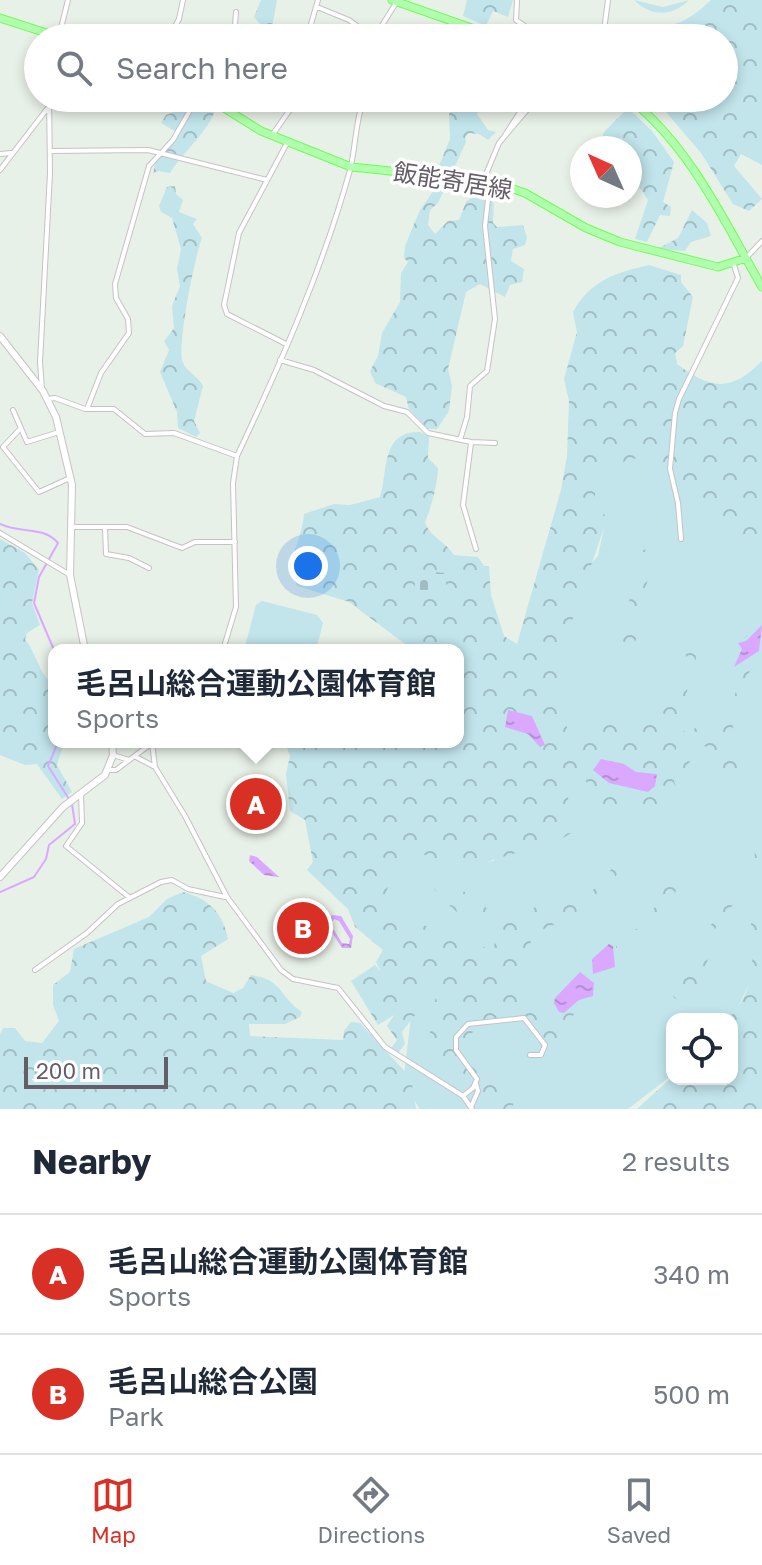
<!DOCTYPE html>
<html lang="en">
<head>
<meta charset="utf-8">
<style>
	body { margin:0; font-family:"Golos Text","Noto Sans JP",sans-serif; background:#f6f6f7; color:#1f2937 }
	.controls { position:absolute; right:24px; bottom:24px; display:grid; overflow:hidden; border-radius:16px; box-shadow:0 4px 12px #0003 }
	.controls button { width:72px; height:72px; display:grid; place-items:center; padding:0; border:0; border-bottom:2px solid #e0e1e3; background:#fff; color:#1f2937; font:40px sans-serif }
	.compass { position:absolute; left:570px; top:136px; width:72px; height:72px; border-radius:50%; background:#fff; box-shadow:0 4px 12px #0003; rotate:315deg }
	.scale { position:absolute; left:24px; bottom:20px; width:144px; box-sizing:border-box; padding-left:8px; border:4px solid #655e68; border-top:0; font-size:22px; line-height:28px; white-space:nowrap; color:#655e68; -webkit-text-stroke:6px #fff; paint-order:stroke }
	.you { position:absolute; left:308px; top:566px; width:28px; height:28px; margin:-20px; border:6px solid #fff; border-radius:50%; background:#1a73e8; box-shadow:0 0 0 12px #1a73e833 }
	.badge { display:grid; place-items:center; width:52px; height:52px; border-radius:50%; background:#d93025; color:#fff; font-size:26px; font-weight:700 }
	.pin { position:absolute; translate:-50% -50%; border:4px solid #fff; box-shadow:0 2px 8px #0006 }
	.popup { position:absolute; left:48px; top:644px; width:416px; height:104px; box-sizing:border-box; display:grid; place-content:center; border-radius:16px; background:#fff; filter:drop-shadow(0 2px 6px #0005); font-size:26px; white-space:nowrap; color:#747a83 }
	.popup b { font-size:30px; color:#1f2937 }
	.popup::after { content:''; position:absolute; left:50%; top:100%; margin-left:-16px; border:16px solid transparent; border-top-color:#fff }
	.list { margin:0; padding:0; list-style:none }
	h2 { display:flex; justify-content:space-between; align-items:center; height:104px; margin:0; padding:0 32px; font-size:34px }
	h2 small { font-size:26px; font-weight:400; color:#747a83 }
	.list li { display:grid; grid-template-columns:52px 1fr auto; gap:24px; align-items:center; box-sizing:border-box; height:120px; padding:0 32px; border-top:2px solid #e0e1e3 }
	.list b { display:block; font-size:30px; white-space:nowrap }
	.list p { margin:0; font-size:26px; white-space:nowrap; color:#747a83 }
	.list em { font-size:26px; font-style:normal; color:#747a83 }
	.icon { flex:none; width:44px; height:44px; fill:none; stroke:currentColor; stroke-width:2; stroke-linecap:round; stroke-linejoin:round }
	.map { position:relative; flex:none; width:762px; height:1109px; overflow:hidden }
	.search { position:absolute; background:#fff; box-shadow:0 4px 12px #0003; left:24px; right:24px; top:24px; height:88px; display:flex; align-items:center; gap:20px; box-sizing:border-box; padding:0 28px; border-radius:44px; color:#747a83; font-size:30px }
	.sheet { height:344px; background:#fff }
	nav { display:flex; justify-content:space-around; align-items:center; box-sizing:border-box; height:112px; border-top:2px solid #e0e1e3; background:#fff; font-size:22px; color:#747a83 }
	nav a { display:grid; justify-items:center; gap:4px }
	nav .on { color:#d93025 }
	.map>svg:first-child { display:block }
</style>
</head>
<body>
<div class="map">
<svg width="762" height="1109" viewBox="0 0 762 1109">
	<defs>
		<pattern id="forest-crowns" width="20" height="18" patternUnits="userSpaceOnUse" patternTransform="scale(2)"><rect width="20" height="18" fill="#c1e5eb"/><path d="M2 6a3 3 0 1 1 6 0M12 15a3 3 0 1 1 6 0" fill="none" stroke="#a0bdc2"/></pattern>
		<pattern id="cemetery-stones" width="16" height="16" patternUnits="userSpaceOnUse" patternTransform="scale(2)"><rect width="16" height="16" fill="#c1e5eb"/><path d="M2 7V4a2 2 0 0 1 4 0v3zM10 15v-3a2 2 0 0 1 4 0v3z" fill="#a0bdc2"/></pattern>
		<pattern id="water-ripples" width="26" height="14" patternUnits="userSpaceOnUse" patternTransform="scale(2)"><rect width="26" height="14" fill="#daa9ff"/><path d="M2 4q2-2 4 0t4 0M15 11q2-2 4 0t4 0" fill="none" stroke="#b48dd2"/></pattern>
	</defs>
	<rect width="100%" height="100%" fill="#e8f1e7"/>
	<path fill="#c1e5eb" d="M634 0 663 7 689 0C672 17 651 17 634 0Z
		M645 452 762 557V958L732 1019H672V1075L628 1109H420L403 1084 418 957 343 873 392 823 451 864 494 861 546 726 567 588 598 556 605 523 577 513 587 459Z
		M262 601 317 615 323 623 316 650H244L256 605Z"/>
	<path fill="url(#forest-crowns)" d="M261 0H277L270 38H254L260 24 254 17Z
		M467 0H513L508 17 493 11 486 26 463 16Z
		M711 0H762V165L741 154 734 166 762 199 749 211 733 204 701 153 660 105 661 98H724V38H657L654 33 657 24C677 30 697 13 711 0Z
		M181 98H201L216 108C209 131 183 152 170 173L157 171 153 174 155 163 176 132 161 123 166 115 182 109Z
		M459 98H501L494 104H484L477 114 488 130 496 132 488 140 479 134 469 133 465 137 466 142 438 203 430 210 428 225 435 234 448 221 459 220 466 202 480 190 494 195 493 223 497 227 523 225 527 238 525 245 513 249 511 261 524 269 522 282 510 285 505 297 480 284 466 292 448 369 452 386 449 411 437 429H428L409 409 406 397 375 383 370 371 378 356 382 333 400 302 401 273 408 262 404 258 405 246 419 212 438 184V168L450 139 449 114Z
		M628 108 652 131 674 162 663 202 671 207 670 216 660 215 647 242 635 239 648 200 641 189 630 182V148H598L604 132Z
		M175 186 176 194 183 200 179 212 197 219 193 224 202 238C195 256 176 348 183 363 187 372 198 376 203 386L194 421 200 433 196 437 178 428 177 412 160 372 169 350 164 341 174 328 172 306 180 286 177 269 181 249 172 218 161 212 159 206 167 187Z
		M692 210 707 223 711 236 691 242 685 251 657 249 678 238Z
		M649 265 681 275V282L693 297 683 346 675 353 677 364C711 389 730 393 762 361V560L640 457 601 468 594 500 607 519 556 668 565 714 562 720 572 734 590 741 596 721 612 712C625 725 636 713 650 709L659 713 669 696 680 694 686 658 685 633 689 632C713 658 668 711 684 732 701 727 724 718 732 701 740 686 738 673 750 660L753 664 730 714C737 734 731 743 742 765L749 767V775L709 769 710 751 705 746 698 749 683 772 680 769 688 751 679 740 670 767 676 787 655 815C631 816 605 815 587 796L586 779 572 778 568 799 574 831 545 850 516 853 483 863 451 864 402 847 396 850C404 879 402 867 387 889 390 896 393 909 398 914 404 923 420 921 429 928L425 931 427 936 440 928C459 939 470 948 493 948L497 938 492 931C472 927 439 900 431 883 466 878 484 919 517 920L533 908 586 896 603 881 619 858 622 868C613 882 582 909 567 918 556 925 543 928 532 935L528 956H535L536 965H522L519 968 523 1002 539 1007 551 1003 560 1015 577 1005 581 1007 564 1025 556 1053 566 1064 556 1063 549 1044 532 1022 473 1032 467 1038 468 1046 515 1099 512 1109H480L481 1087 459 1090 442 1078 438 1062 432 1064 427 1060 433 1005 442 983 441 977 428 979 418 1011 402 1032 405 1044 398 1053 391 1048 397 1040 387 1026 394 1015 378 1025 351 981 375 965 381 972 376 962 383 950 355 927 348 909 307 870 313 862 305 820 290 811 286 774 290 756 285 742H458V650H413L349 602 297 586C285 559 302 541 304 514L334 504 350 505 380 497C388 475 380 430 420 432L429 436 428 458 438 468C438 482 431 509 425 522 429 536 446 542 454 555L478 557 484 566H489L491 595 504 636 517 644 561 490 567 456 569 401 564 379 577 332 573 312C591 280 615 273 649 265Z
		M0 539 25 553 39 570 32 603 40 625 27 633 25 639C38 656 37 671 54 686V742H64L57 765 72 792 62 799 37 764 25 765 0 755Z
		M648 549 653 562 645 590 637 585 643 550Z
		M636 593 642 597 644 607 636 619 640 633 630 650 618 687 615 682 620 660C611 645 621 633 631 619L628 605 631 594Z
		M762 609V624L743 639V622Z
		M760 824 762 868 743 878 737 899 710 936 707 931C724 907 731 875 755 858L754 847 739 838 737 833 739 828Z
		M692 848 697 849 696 853 681 865C687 897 642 926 627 950L617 954 616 946 642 924 662 898 654 889C666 883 673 881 673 866Z
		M183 892C207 898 223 912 228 939L201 956 206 981 233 993 243 988 251 975C284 980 278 996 302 1012L300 1017 285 1024H249L250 1036 343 1040 344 1031 351 1022 360 1023 411 1078 416 1109H0V1034L3 1028H15L25 1041 42 1043 59 1021 53 1005V985L70 972 74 949 149 917 167 899Z
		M751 910 762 911V1109H637L672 1077 732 1079V1019H728C762 983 750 953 751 910Z
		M707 944C713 961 699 980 690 994L675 999 672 994C676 979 687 980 695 969 701 960 703 953 707 944Z"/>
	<path fill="url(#cemetery-stones)" d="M416 571 446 573V595L414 594Z"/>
	<path fill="url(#water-ripples)" fill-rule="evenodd" d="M762 625 759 651 734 667 742 649 738 643 746 641Z
		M508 710 532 716 545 745 540 747 528 734 505 727Z
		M601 759 624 764 636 772 657 774 655 786 648 792 609 783 593 770Z
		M250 855 257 857 279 877 264 875 249 861Z
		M332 915 341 916 353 936 351 948H342L333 934 311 940 308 928 315 923H326ZM334 919 339 921 350 939 349 944 342 943 334 930 319 936 315 933 316 928 329 926Z
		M609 944 613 946 615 967 593 974 592 959Z
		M580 972 594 983 593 996 579 1000 564 1013 559 1012 554 1003 555 998Z"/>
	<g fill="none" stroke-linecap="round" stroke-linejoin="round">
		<path stroke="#daa9ff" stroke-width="2" d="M0 524C19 534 43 525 58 543L39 577 34 603 54 650
			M58 742 48 766 69 799
			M0 892 34 877 46 859 49 845 75 824 72 804"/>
		<g stroke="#c7c0c8" stroke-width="6">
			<path id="street" d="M517 0 516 20 542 38
				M317 7 349 20 373 38
				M59 36 68 0
				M169 38 179 19 183 0
				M234 38 236 12
				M307 38 318 0
				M374 38 396 3
				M603 38 608 0
				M302 98 321 107 328 98
				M273 134 298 98
				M502 140 529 98
				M50 151 148 150 267 180
				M0 154 11 153
				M0 170 47 109
				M484 179 499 143 537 98
				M746 258 762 241
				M286 344 227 314 224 305 239 233 287 143
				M280 360 314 370 384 406 407 412 428 433 471 442 495 443
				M42 389 40 362 50 173 49 98
				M48 399 55 398 85 409H114L145 434 174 433 237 456
				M87 409 101 373 129 333 128 319 116 298 115 284 149 166 173 140 197 98
				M13 410 27 442 59 432
				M21 428 3 447 39 492 70 478
				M460 440 467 417 470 386 487 371 495 319 485 226 490 182
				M471 443 463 505 476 549
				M72 527H127L182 548 195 542H235
				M105 528 106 554 129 558 149 568
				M0 533 70 575
				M681 539 678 503 670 469 675 413 679 399 738 278 734 265
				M223 650 236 607 233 483 237 456C280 365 323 268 350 170 356 146 355 122 364 98
				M152 743 155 767 185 816 227 897 281 970 293 979 338 988 385 1047 463 1096 472 1109
				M113 755 129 760
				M136 757 155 767
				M108 770H116L152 743
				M81 794 82 823 66 846 130 898
				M35 970 87 933 118 904 161 882 172 880 188 889 225 897
				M463 1096 473 1088 477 1079 456 1050V1037L468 1024 524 1018 545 1045 541 1055H530
				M471 1107 478 1091 476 1084"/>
		</g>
		<g stroke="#c8c1ca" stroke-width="8">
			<path id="secondary" d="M0 336 43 391 56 417 72 485 70 575 85 650
				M0 877 63 807 105 775 113 755 112 742"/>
		</g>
		<g stroke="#6cff52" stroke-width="9">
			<path id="primary" d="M392 0 500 38
				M0 18 62 38
				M208 98 261 131 351 167 490 181 525 193 586 228 620 242 718 267 746 258
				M629 98C691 148 723 219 762 287"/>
		</g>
		<use href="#street" stroke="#fff" stroke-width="4"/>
		<use href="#secondary" stroke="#fff" stroke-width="6"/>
		<use href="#primary" stroke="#b1ffae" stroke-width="7"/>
	</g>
	<g text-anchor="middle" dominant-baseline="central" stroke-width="7" stroke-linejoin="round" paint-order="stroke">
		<g font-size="24" fill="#655e68" stroke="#fff">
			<text transform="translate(453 180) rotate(9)">飯能寄居線</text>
		</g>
	</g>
</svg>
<div class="controls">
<button><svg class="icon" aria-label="locate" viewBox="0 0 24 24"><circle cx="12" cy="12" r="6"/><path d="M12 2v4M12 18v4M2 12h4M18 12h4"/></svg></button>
</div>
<svg class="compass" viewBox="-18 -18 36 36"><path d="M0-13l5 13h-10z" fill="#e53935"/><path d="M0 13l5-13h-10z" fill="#747a83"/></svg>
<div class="scale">200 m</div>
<div class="you"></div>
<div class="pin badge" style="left:256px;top:804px">A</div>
<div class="popup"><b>毛呂山総合運動公園体育館</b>Sports</div>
<div class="pin badge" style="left:303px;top:928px">B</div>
<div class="search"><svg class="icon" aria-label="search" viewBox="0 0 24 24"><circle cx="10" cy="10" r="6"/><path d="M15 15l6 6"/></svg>Search here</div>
</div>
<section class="sheet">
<h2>Nearby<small>2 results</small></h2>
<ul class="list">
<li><span class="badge">A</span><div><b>毛呂山総合運動公園体育館</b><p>Sports</p></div><em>340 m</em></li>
<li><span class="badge">B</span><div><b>毛呂山総合公園</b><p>Park</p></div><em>500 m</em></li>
</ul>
</section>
<nav>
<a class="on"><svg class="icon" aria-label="map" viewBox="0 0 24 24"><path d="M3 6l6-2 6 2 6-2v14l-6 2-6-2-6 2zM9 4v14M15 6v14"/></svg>Map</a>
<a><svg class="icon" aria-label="directions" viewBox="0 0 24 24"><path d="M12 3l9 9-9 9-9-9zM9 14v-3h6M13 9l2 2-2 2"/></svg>Directions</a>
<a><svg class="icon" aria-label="saved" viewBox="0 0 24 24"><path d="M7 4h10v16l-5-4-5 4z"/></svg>Saved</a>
</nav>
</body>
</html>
